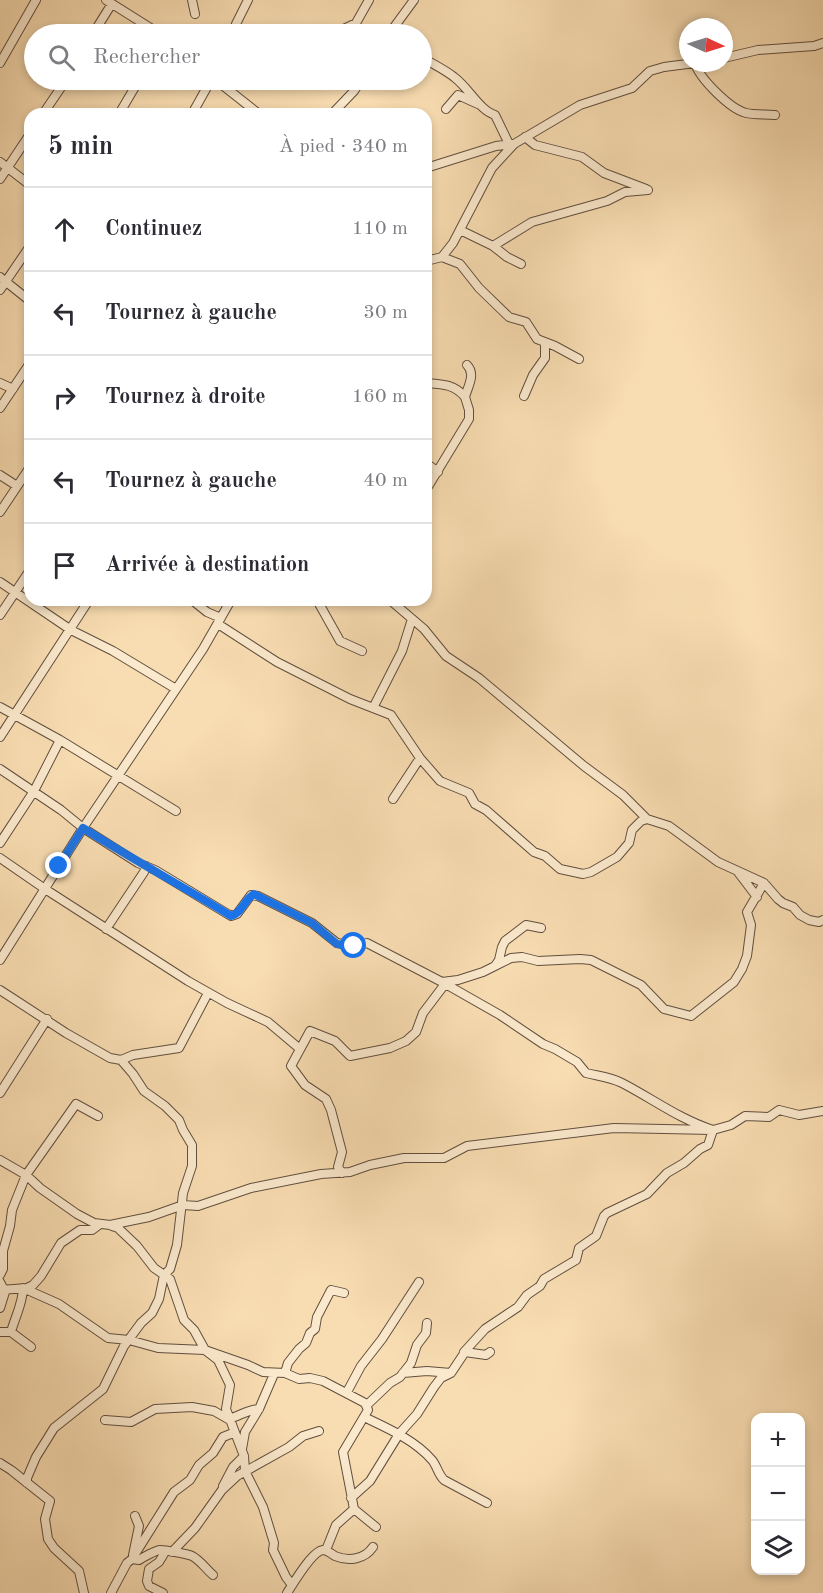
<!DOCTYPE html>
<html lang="fr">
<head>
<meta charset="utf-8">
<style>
	body { margin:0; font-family:"Old Standard TT",serif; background:#f2f2f3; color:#2b2b33 }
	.controls { position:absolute; right:18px; bottom:18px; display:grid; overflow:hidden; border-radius:12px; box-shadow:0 3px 9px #0003 }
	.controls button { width:54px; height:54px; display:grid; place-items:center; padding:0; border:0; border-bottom:2px solid #e1e1e2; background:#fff; color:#2b2b33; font:30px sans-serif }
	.compass { position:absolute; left:679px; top:18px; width:54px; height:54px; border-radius:50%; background:#fff; box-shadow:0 3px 9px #0003; rotate:94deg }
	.stop { position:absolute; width:18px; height:18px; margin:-14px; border:4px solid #1a73e8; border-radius:50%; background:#fff }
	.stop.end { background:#1a73e8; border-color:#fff; box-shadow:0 2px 6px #0008 }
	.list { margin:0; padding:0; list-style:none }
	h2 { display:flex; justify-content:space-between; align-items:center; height:78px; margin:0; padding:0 24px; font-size:26px }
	h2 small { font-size:20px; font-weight:400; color:#7c7c81 }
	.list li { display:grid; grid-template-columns:39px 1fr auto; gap:18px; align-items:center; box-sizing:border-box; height:84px; padding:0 24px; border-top:2px solid #e1e1e2 }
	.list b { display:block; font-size:22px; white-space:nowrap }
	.list em { font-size:20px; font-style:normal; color:#7c7c81 }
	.icon { flex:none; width:33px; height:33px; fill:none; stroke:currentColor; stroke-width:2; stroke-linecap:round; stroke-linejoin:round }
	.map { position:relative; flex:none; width:823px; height:1593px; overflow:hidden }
	.search { position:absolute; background:#fff; box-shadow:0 3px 9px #0003; left:24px; top:24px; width:408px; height:66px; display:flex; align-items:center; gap:15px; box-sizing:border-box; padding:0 21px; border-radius:33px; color:#7c7c81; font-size:22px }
	.panel { position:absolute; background:#fff; box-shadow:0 3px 9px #0003; left:24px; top:108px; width:408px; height:498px; border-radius:18px }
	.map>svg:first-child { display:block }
</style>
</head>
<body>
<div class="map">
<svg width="823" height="1593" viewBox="0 0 823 1593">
	<rect width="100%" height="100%" fill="#f9ddb2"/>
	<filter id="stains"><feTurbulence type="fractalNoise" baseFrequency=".00333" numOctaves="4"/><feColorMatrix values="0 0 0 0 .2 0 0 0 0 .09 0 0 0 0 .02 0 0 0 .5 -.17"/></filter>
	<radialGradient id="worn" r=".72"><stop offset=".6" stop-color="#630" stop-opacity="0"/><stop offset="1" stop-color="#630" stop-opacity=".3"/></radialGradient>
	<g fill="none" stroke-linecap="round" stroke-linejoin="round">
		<g stroke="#604e3e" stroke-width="10">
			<path id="minor" d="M106 0 160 34
				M192 0 195 14
				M93 34 111 5
				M234 34 236 24 248 0
				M333 34 356 23 369 0
				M389 34 414 0
				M422 57C432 64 444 69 454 77 469 88 479 110 495 115L509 144
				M724 58 758 50 814 46 823 43
				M0 63 36 0
				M695 63C699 78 730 109 746 113 754 115 766 114 775 115
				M216 80 259 114
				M446 109 458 95 478 104
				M43 114 66 80
				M119 114 139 80
				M192 114 211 80
				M332 114 354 91 361 80
				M525 137 535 145 582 157 604 173 646 189
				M0 162 30 185
				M426 168 496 146 513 144
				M0 179 30 134
				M460 230 493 246 532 222 607 201 625 192 648 190
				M493 246 507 257 521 264
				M442 257 460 264 479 288 509 317 526 322 537 339 555 346 579 359
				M426 261 442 257 453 243 492 168 514 144 580 105 632 88 650 71 664 67 695 63
				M0 277 30 301
				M0 290 30 246
				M0 383 13 389
				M426 383C442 384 454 384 465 397 468 386 476 374 467 365
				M524 396 533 375 545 358V343
				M0 408 30 363
				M426 463 438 472
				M0 475 17 486
				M426 490 469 419V410L465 397
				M0 512 30 467
				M426 525V529
				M0 582 71 630 113 651 176 689
				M192 600 207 612 221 618
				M317 600 340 641 362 651
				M390 600 424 629 446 656 479 678 584 766 623 795 647 819 669 826 718 862 764 883 778 899 783 903 793 907 800 915 809 920 819 922 823 920
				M276 601 277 600
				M0 615 30 570
				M218 624 277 662 350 699 391 715 420 758 440 781 469 793 475 804 486 810 534 852 545 856 560 869 583 874 591 872 617 857 629 843 632 830 641 821 647 819
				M0 707 60 740 176 811
				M373 708 402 651 412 619
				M0 737 89 600
				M0 769 61 810 83 828 138 863 155 870 231 916 237 914 251 895 258 896 312 923 337 943 354 946 367 943 442 982 458 980 483 972 495 966 499 960 502 947 505 941 526 925 541 928
				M393 799 420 758
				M0 843 34 791 60 740
				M0 858 45 889 188 981 227 1003 268 1022 300 1049
				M738 872 757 897
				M106 929 144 872 146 866
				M0 960 83 828 203 649 231 600
				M495 966 511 958 522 957 538 961 580 959 591 960 641 985 664 1009 691 1016 734 982 742 969 747 956 751 925 747 912 764 883
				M442 982 500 1015 543 1044 555 1049 577 1062 586 1073C598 1076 610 1077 622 1083 653 1099 679 1119 713 1130L708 1145 700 1149 684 1163 667 1173 647 1194 607 1213 604 1216 596 1236 579 1248 576 1260 544 1279 540 1286 527 1295 518 1307 485 1329 464 1352
				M0 990 66 1033 110 1058 121 1060 133 1055 179 1048 208 993
				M0 1093 47 1019
				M0 1160 26 1175 40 1188 77 1214 94 1223 110 1225 149 1217 183 1205 198 1206 251 1188 321 1174 350 1172 370 1165 404 1158H444L467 1146 614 1128 713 1130 731 1125 745 1116 769 1117 779 1110 799 1115 823 1111
				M342 1173 338 1167 342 1152 331 1110 326 1099 305 1085 291 1066 310 1031 335 1041 350 1056 390 1048 406 1041 416 1032 423 1013 445 984
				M112 1226 118 1228 137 1246 154 1268 170 1279 184 1320 194 1330 205 1350 218 1360 230 1385 226 1409 244 1456 245 1471 263 1507 274 1543 273 1550 286 1577 292 1585
				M0 1275 3 1269V1251L10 1226 12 1210 26 1175 76 1104 98 1116
				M0 1282 5 1292 0 1308
				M0 1290 27 1288 33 1285 41 1276 61 1243 80 1230H92L100 1224
				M0 1332H11L31 1347
				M11 1332C15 1317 23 1303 23 1288L59 1304 108 1338 129 1340 158 1348 205 1350 248 1365 263 1372 285 1373 299 1379 310 1378 323 1381 365 1403 368 1410 343 1452 354 1509 336 1525 326 1550
				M285 1373 288 1363 299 1349 306 1343 310 1333 315 1329 317 1317 331 1290 344 1293
				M403 1373 427 1371 451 1373 465 1352 486 1355 490 1352
				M347 1392 361 1366 382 1339 419 1282
				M368 1404 390 1383 400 1377 411 1363 417 1345 426 1333 427 1323
				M364 1417C387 1428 415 1440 432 1460 437 1466 438 1474 444 1480L487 1503
				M105 1420 131 1422 155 1409 192 1407 214 1411 228 1419C240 1416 246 1410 259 1409
				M242 1449 245 1432 259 1409 274 1374
				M0 1463 11 1470 50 1501 45 1519 48 1539 54 1548 79 1571 84 1593
				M27 1483V1478L36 1457 54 1428 103 1389 124 1346 141 1323 152 1313 159 1299 164 1275 170 1269 177 1245 183 1193 192 1166V1145L183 1130 179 1120 165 1106 144 1091 133 1074 121 1060
				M223 1486 233 1467 244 1456
				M351 1498 370 1481 399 1434 417 1414 434 1387 441 1378 451 1373
				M354 1509 376 1527
				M172 1552 195 1528 222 1490 237 1476 289 1447 303 1436 319 1431
				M133 1555 139 1526 135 1516
				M132 1559 174 1492 190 1480 199 1465 213 1453 223 1437 233 1433
				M111 1593 127 1563 132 1559 139 1560C142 1558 156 1550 160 1550 165 1550 188 1554 192 1556 200 1560 206 1569 213 1575
				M163 1593 149 1586 147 1581 149 1569 159 1562 165 1552
				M287 1593C293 1584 312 1551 323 1550 328 1550 331 1554 335 1556 349 1562 365 1559 373 1547"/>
		</g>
		<use href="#minor" stroke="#fbe9cd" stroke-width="8"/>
	</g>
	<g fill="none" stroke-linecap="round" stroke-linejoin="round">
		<path stroke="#1a73e8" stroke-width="8" d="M59 866 83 828C132 859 182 886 231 916 242 913 244 900 254 894L312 923 337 944 354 946"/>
	</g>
	<rect width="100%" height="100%" filter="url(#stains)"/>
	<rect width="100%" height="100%" fill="url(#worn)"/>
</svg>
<div class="controls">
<button>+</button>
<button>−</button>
<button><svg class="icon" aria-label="layers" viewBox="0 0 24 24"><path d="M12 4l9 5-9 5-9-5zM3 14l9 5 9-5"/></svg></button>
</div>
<svg class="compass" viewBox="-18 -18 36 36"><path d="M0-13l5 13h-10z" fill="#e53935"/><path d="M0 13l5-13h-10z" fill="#7c7c81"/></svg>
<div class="stop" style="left:354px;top:946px"></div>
<div class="stop end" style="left:59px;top:866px"></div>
<div class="search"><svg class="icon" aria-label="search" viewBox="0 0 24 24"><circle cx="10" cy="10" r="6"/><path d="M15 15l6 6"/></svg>Rechercher</div>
<section class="panel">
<h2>5 min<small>À pied · 340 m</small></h2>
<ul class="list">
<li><svg class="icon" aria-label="ahead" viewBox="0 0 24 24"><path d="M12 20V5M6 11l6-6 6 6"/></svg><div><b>Continuez</b></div><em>110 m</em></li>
<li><svg class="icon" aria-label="left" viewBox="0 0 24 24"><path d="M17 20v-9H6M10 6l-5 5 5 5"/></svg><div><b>Tournez à gauche</b></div><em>30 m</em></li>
<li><svg class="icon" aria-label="right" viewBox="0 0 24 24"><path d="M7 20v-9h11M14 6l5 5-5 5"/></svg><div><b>Tournez à droite</b></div><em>160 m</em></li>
<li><svg class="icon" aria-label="left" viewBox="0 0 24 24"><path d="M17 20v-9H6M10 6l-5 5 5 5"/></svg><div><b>Tournez à gauche</b></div><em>40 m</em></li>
<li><svg class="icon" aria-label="arrive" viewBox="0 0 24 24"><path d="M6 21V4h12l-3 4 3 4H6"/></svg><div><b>Arrivée à destination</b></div></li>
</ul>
</section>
</div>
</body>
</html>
